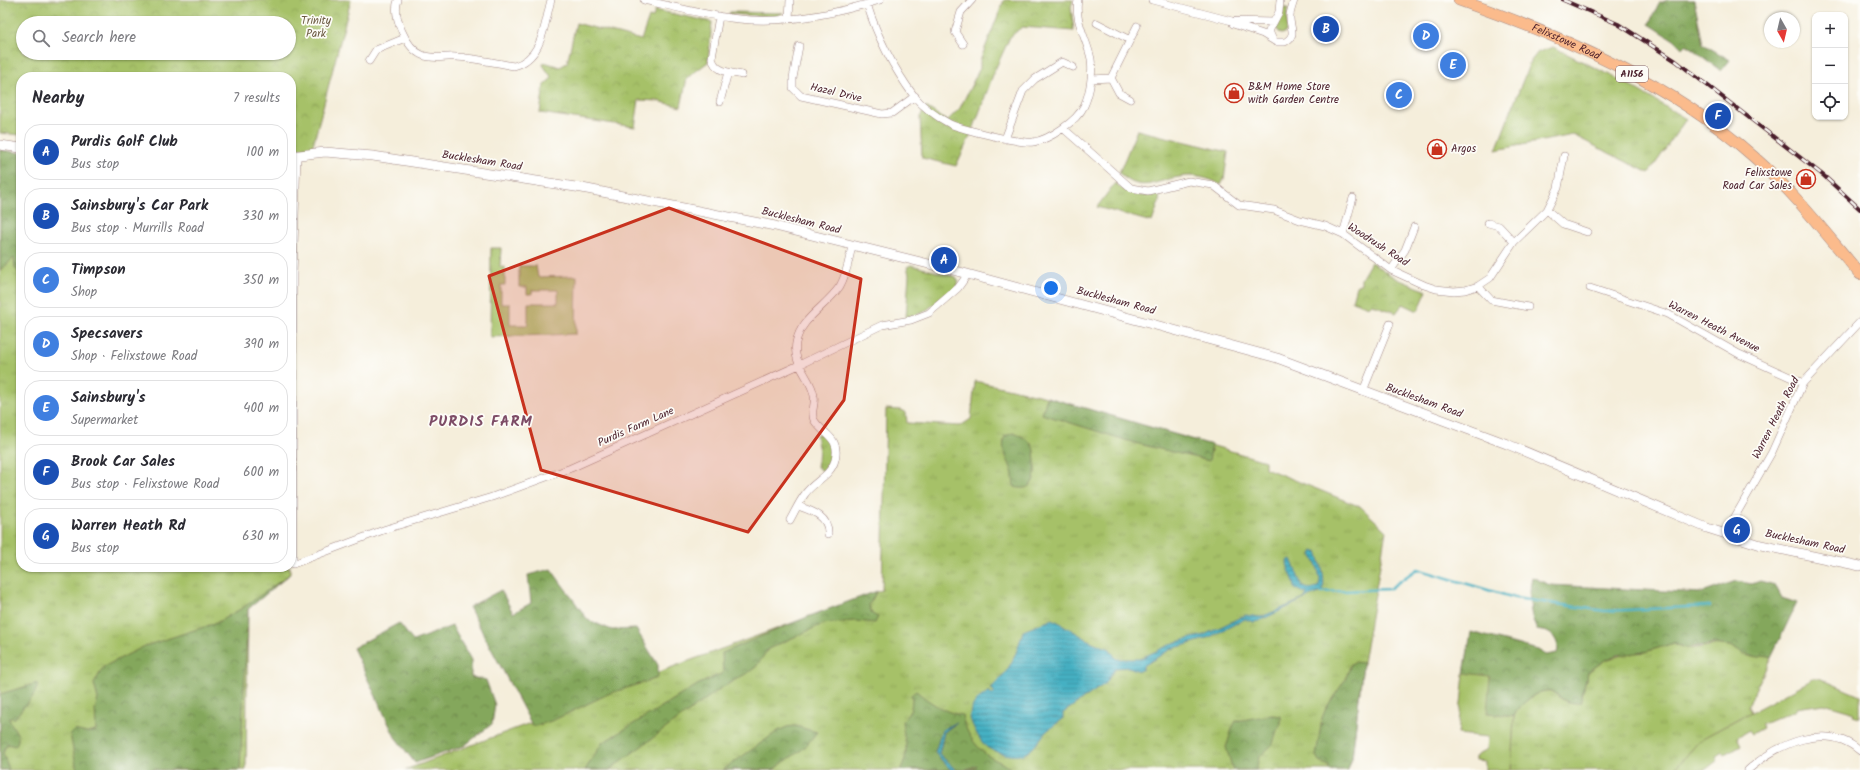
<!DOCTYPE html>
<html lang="en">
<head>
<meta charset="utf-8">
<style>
	body { margin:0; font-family:Kalam,sans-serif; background:#f2f2f3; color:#2b2b33 }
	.controls { position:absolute; right:12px; top:12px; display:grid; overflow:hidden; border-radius:8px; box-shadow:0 1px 3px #0004 }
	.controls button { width:36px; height:36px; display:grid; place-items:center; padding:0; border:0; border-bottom:1px solid #e1e1e2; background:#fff; color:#2b2b33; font:20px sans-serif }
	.compass { position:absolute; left:1764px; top:12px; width:36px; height:36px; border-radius:50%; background:#fff; box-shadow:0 1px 3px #0004; rotate:172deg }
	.you { position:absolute; left:1051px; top:288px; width:14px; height:14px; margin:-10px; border:3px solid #fff; border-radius:50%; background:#1a73e8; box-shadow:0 0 0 6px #1a73e833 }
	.badge { display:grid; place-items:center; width:26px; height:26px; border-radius:50%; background:#c8321e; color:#fff; font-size:13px; font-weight:700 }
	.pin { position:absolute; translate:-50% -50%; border:2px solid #fff; box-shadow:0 1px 4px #0006 }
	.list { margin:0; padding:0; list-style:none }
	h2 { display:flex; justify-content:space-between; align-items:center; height:52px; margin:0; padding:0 16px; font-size:17px }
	h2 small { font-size:13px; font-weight:400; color:#7c7c81 }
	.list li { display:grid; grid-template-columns:26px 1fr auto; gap:12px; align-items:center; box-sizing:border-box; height:56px; margin:0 8px 8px; padding:0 8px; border:1px solid #e1e1e2; border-radius:16px }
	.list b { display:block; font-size:15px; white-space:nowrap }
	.list p { margin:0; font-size:13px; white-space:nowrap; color:#7c7c81 }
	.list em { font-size:13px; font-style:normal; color:#7c7c81 }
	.icon { flex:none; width:22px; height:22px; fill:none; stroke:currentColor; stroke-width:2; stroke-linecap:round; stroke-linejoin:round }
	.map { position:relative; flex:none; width:1860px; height:770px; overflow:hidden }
	.search { position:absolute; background:#fff; box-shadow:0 1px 3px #0004; left:16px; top:16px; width:280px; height:44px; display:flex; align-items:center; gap:10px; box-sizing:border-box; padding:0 14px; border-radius:22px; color:#7c7c81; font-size:15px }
	.panel { position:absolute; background:#fff; box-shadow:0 1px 3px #0004; left:16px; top:72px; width:280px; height:500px; border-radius:16px }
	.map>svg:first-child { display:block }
</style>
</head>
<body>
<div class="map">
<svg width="1860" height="770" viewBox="0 0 1860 770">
	<defs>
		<pattern id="grass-tufts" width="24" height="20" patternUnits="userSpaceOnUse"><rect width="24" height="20" fill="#a6c167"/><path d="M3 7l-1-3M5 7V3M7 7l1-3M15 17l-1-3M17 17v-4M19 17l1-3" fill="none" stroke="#90a55a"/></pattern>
		<pattern id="forest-crowns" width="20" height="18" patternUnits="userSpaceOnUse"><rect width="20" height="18" fill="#84a75c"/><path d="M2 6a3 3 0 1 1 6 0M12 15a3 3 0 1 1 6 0" fill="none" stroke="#6e874c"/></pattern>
		<pattern id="park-crowns" width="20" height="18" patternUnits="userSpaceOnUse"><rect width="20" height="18" fill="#a6c167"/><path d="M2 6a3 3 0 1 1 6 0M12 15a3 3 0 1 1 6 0" fill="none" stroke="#90a55a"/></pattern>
		<pattern id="water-rules" width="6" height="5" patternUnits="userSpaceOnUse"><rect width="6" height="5" fill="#45b0c3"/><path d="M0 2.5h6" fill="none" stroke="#3c8f9f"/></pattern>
	</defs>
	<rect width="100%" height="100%" fill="#fdfcf7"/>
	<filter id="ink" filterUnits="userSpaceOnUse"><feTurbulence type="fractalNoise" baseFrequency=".025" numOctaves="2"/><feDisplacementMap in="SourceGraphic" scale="8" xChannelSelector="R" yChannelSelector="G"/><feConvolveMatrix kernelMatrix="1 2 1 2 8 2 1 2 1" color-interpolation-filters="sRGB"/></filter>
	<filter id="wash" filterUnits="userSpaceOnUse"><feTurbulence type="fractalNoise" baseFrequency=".012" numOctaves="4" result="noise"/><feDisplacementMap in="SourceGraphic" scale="16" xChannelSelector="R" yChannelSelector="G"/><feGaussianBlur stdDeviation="0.9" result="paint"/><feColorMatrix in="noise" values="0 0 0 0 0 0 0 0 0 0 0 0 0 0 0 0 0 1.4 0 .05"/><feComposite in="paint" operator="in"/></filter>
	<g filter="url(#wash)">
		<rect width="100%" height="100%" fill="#f5eedb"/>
		<path fill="url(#grass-tufts)" stroke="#787049" d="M1284 8H1288C1286 16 1289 27 1285 33L1281 34 1276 28Z
			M730 12 783 13 774 17 729 14Z
			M1553 47 1626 83 1686 119 1649 173 1573 135 1496 150 1530 62 1538 52Z
			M1137 130 1228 152 1224 179 1221 185C1210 178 1193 174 1179 177 1154 181 1141 194 1119 173Z
			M0 150 21 153V567H290V574L248 609 246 770H0Z
			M1115 183C1129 195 1142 199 1160 193L1159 202 1152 222 1097 207Z
			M911 265 956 277 959 282 956 287 924 312 906 318 909 274 907 267Z
			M975 381 1047 397 1265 461V468L1361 507 1386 531 1363 663 1352 758 1348 770H405L597 698 667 669 882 590 886 409 901 410 906 413 907 423 960 426 971 419Z
			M824 434 827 435C834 451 835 457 823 471L817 467 819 451 816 435Z
			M1674 643C1678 645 1682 647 1686 648 1701 650 1715 641 1730 646 1744 651 1749 662 1765 655L1771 657 1748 706 1751 712 1701 739 1674 770H1511L1514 716C1519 705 1538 688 1551 691 1556 693 1559 698 1564 700 1568 702 1575 702 1580 703L1588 672 1605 660 1633 652H1645Z"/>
		<path fill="url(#forest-crowns)" stroke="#676344" d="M1667 0H1694L1703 44 1730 60 1721 71 1686 44 1682 48 1674 40 1649 24 1659 3H1663Z
			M0 150 21 153V275L15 268 14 258 0 270Z
			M1047 397 1212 445 1209 461 1135 443 1042 414Z
			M1013 433C1020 435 1028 439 1032 445 1035 449 1034 456 1035 461 1036 475 1035 493 1015 487 1012 481 1014 476 1012 471 1008 458 1000 451 1005 436Z
			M551 569 588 620 612 630 636 629 658 665V678L608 694 554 720 533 727 469 607 501 590 513 613 531 603 528 575Z
			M290 574 248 609 240 770H77L70 734 74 730 87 733 96 731 95 709 98 699 94 684 103 667 145 646 216 623 244 607Z
			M1532 577 1550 585 1702 593 1736 581 1752 584 1760 581 1775 585 1782 598 1797 603 1771 657 1765 655 1758 658 1743 654 1730 646 1712 644 1686 648 1674 643 1645 652 1618 655 1605 660 1588 672 1580 703C1575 703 1569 703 1564 700 1560 698 1556 693 1551 691 1538 688 1519 705 1514 716L1487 713 1464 673 1471 632 1538 650 1546 655 1557 653C1560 646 1555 636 1549 633 1546 631 1540 631 1537 630 1529 615 1528 593 1532 577Z
			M877 591 869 605 872 614 878 617 875 623 855 621 823 624 768 649 756 667 749 672 721 688 609 770H585L602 743 699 684 723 673 722 653 807 617Z
			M399 623 413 641 452 626 471 660V677L486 680 495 705 492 724 464 746 415 763 395 737 353 648Z
			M1354 662 1363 663 1352 758 1348 770H1329V766L1319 761 1316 756 1322 718 1326 708 1345 680 1351 664Z
			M38 683C36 698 23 706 15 718H9C11 728 24 735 15 746L7 744 3 752 9 770H0V694Z
			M916 691C931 703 943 712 962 715 965 731 974 745 987 755 996 761 1004 763 1012 770H967L976 767 977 765 964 770H956L939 754 944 732 954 725 942 730 935 753 951 770H900C911 751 904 742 902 721 910 713 912 709 912 697L910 696Z
			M1272 715 1281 716V724L1277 730 1273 744 1259 757 1256 770H1233L1226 747C1230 738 1230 730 1236 721Z
			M795 726 817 732 804 748 773 770H723L778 731 787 727Z"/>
		<path fill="url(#park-crowns)" stroke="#787049" fill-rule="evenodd" d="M0 0H351L312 149 291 148V77H21V135L0 133ZM23 23H289V53H23Z
			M1004 0H1073L1071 7 1074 31 1022 27 1010 37 994 72 973 130 956 166 922 158 920 117 926 107 947 121 960 108 980 68V61Z
			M655 10 712 22 708 62 687 78 681 107 658 101 639 100 635 127 540 113 544 85 552 78 543 65 544 62 560 67 567 63 576 23 641 40 649 17 653 18Z
			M1371 262 1395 278 1427 291 1418 311 1403 304 1396 313 1372 304 1369 307 1352 301 1356 286 1361 284V279Z"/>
		<path fill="#a6c167" stroke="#787049" d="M491 248H501L500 267H505V285H501V304H510V325H528V303H558V290H532V294H527V287H519V266H536L538 277 577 276 576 334 490 337Z
			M1464 673 1490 676 1487 713 1514 716 1511 770H1485V761L1475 760V757L1487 749 1488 737 1458 734Z
			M1815 678H1819L1860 696V717L1854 715 1855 713 1824 704 1796 708V710L1761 725 1763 728 1752 734 1749 730 1737 737 1741 745 1724 755 1722 752 1716 757 1718 760 1705 770H1674L1701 739Z"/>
		<path fill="url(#water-rules)" stroke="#486877" d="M1313 551H1317C1320 562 1327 580 1322 591H1327L1313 595 1259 621 1254 622 1245 619 1206 639 1171 649 1143 666V669L1139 671 1129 667 1115 668 1106 683 1063 713V719C1058 723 1053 726 1048 730 1040 738 1034 750 1024 754 1016 758 996 753 988 748 982 745 968 720 970 714 971 703 981 697 989 691L992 695 995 693 991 688C1011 670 1016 655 1023 631L1053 619 1090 641 1110 649 1116 659H1139L1176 642 1204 635 1245 615 1261 617 1304 599 1307 594 1295 589C1295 578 1287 571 1287 561L1291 559 1302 586C1308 590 1313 589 1319 586L1320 580 1318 569 1311 554Z
			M957 722 944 732 939 754 956 770H951L935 753 942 730Z"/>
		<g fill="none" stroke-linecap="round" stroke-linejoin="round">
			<path stroke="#45b0c3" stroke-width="2.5" d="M1322 592 1389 589 1417 569 1515 598 1605 611 1710 606"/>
		</g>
	</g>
	<g filter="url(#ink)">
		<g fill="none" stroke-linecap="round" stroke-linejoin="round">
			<g stroke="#a08683" stroke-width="8">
				<path id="minor" d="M398 0C392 16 406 48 422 55 433 60 445 56 456 57 475 58 495 63 514 66 543 58 544 25 551 0
					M644 0C675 7 707 16 739 19 787 24 835 14 880 0
					M1152 0 1232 21 1273 22
					M867 4C877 36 894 69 914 96 923 107 937 117 950 124 962 129 1020 144 1033 142 1049 140 1077 121 1084 106 1090 93 1093 73 1091 59 1087 39 1074 21 1078 0
					M719 16 712 58C715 72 730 72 742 75
					M789 19 790 0
					M1232 21 1233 24 1263 34 1276 42H1285C1298 35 1289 27 1290 16 1290 11 1293 5 1294 0
					M1097 23 1130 40
					M1272 38 1269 31 1279 12 1280 0
					M963 44 955 32 961 12 972 0
					M799 46 793 78V88L801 96 882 114 892 113 915 96
					M369 61 376 50 405 38
					M1111 78 1119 93 1130 99
					M1091 79 1111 78 1137 26
					M720 102 728 72
					M1064 129 1131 188 1148 191 1189 181 1213 185 1239 205 1274 210 1300 220 1325 226 1343 234 1391 270 1424 285 1436 289 1454 291 1465 290 1478 286 1490 278 1514 242 1547 210 1558 188 1564 156
					M1005 139 1023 91 1035 79 1062 62 1073 67
					M297 156 293 275V564L386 529 492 497 571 468 799 365 882 325 911 320 929 313 958 288 968 274
					M1547 210 1563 224 1587 232
					M1488 223 1499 226 1514 242
					M1343 234 1353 198
					M1391 270 1405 250 1414 227
					M1478 286 1491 300 1528 307
					M1590 288 1668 314 1739 354 1803 383
					M1363 391 1390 324
					M798 506C812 511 829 516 828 534
					M790 520C795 511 799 502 805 494 814 481 831 476 835 460 841 437 823 435 814 420 810 412 816 404 814 396 812 378 792 365 796 343 800 318 827 306 840 286 847 274 849 259 852 246
					M1725 534 1772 452 1803 383 1860 322
					M1748 770C1777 744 1826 721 1860 751"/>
			</g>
			<g stroke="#a08683" stroke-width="10">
				<path id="tertiary" d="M0 145 21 148
					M291 156 325 152 373 156 582 188 775 226 949 269 1277 358 1507 444 1707 528 1761 545 1860 566"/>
			</g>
			<g stroke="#a08683" stroke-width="12">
				<g id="primary">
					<path id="s1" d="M1459 0C1564 37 1671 83 1754 157 1794 192 1826 234 1860 274"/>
				</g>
			</g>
			<use href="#minor" stroke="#fff" stroke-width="7"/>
			<use href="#tertiary" stroke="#fff" stroke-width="9"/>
			<use href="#primary" stroke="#fbbb8c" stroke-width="11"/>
			<g stroke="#4a1f2b" stroke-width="4">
				<path id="rail" d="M1563 0 1618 24 1676 61 1824 176 1860 209"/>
			</g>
			<use href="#rail" stroke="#fdfcf7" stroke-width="2.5" stroke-dasharray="8" stroke-linecap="butt"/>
		</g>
	</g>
	<path fill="#c8321e" fill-opacity="0.2" stroke="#c8321e" stroke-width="3" stroke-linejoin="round" d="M669 208 861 279 844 400 748 532 541 470 489 276Z"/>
	<defs>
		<g id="shop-ring" transform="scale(1)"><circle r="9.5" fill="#fdfcf7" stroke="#c8321e" stroke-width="1.5"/><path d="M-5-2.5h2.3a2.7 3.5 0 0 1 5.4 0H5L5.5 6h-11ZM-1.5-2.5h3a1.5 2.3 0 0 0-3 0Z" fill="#c8321e"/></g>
	</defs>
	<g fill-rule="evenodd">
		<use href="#shop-ring" x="1234" y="93"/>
		<use href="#shop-ring" x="1437" y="149"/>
		<use href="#shop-ring" x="1806" y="179"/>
	</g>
	<g text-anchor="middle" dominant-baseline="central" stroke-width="3.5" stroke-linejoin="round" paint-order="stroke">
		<rect fill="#fdfcf7" stroke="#806168" stroke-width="1" x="1616" y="66" width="32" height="16" rx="3"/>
		<g font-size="10" font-weight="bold" fill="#4a1f2b">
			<text x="1632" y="74">A1156</text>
		</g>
		<g font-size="11" fill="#6a5840" stroke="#fdfcf7">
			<text x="316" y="21">Trinity<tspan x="316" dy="13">Park</tspan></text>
		</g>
		<g font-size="11" fill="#4a1f2b" stroke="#fdfcf7">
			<text stroke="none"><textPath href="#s1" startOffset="115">Felixstowe Road</textPath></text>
			<text transform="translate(836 93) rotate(13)">Hazel Drive</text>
			<text transform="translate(482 161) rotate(9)">Bucklesham Road</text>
			<text transform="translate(801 221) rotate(14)">Bucklesham Road</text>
			<text transform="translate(1378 245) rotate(33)">Woodrush Road</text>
			<text transform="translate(1116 301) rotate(15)">Bucklesham Road</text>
			<text transform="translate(1714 327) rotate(27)">Warren Heath Avenue</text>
			<text transform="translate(1424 401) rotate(20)">Bucklesham Road</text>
			<text transform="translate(1776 418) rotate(-63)">Warren Heath Road</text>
			<text transform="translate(636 427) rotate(-24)">Purdis Farm Lane</text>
			<text transform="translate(1805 542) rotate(12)">Bucklesham Road</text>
		</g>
		<g font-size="11" fill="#4a1f2b" stroke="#fdfcf7" text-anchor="start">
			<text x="1248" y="87">B&amp;M Home Store<tspan x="1248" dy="13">with Garden Centre</tspan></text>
			<text x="1451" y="149">Argos</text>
			<text x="1792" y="173" text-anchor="end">Felixstowe<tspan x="1792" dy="13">Road Car Sales</tspan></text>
		</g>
		<g font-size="15" font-weight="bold" letter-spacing="1" fill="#7d4c66" stroke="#fdfcf7">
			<text x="481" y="422">PURDIS FARM</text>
		</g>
	</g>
</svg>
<div class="controls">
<button>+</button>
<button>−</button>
<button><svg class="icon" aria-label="locate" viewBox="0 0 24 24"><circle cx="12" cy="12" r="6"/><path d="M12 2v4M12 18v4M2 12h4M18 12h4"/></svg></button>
</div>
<svg class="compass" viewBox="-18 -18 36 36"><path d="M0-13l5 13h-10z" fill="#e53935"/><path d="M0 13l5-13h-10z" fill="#7c7c81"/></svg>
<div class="you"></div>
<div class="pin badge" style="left:944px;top:260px;background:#1a4fb4">A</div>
<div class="pin badge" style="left:1326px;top:29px;background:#1a4fb4">B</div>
<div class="pin badge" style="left:1399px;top:95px;background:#3f7fe0">C</div>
<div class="pin badge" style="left:1426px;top:36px;background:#3f7fe0">D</div>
<div class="pin badge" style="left:1453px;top:65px;background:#3f7fe0">E</div>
<div class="pin badge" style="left:1718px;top:116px;background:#1a4fb4">F</div>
<div class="pin badge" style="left:1737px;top:530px;background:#1a4fb4">G</div>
<div class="search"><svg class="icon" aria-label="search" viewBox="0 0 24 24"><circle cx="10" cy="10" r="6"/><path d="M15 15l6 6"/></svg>Search here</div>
<section class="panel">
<h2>Nearby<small>7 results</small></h2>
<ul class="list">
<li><span class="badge" style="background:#1a4fb4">A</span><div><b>Purdis Golf Club</b><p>Bus stop</p></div><em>100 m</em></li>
<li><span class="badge" style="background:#1a4fb4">B</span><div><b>Sainsbury's Car Park</b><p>Bus stop · Murrills Road</p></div><em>330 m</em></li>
<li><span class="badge" style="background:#3f7fe0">C</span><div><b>Timpson</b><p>Shop</p></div><em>350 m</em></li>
<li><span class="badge" style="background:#3f7fe0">D</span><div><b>Specsavers</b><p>Shop · Felixstowe Road</p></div><em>390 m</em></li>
<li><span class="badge" style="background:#3f7fe0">E</span><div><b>Sainsbury's</b><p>Supermarket</p></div><em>400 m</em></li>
<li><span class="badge" style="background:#1a4fb4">F</span><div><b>Brook Car Sales</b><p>Bus stop · Felixstowe Road</p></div><em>600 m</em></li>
<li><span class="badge" style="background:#1a4fb4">G</span><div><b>Warren Heath Rd</b><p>Bus stop</p></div><em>630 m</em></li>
</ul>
</section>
</div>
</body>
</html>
